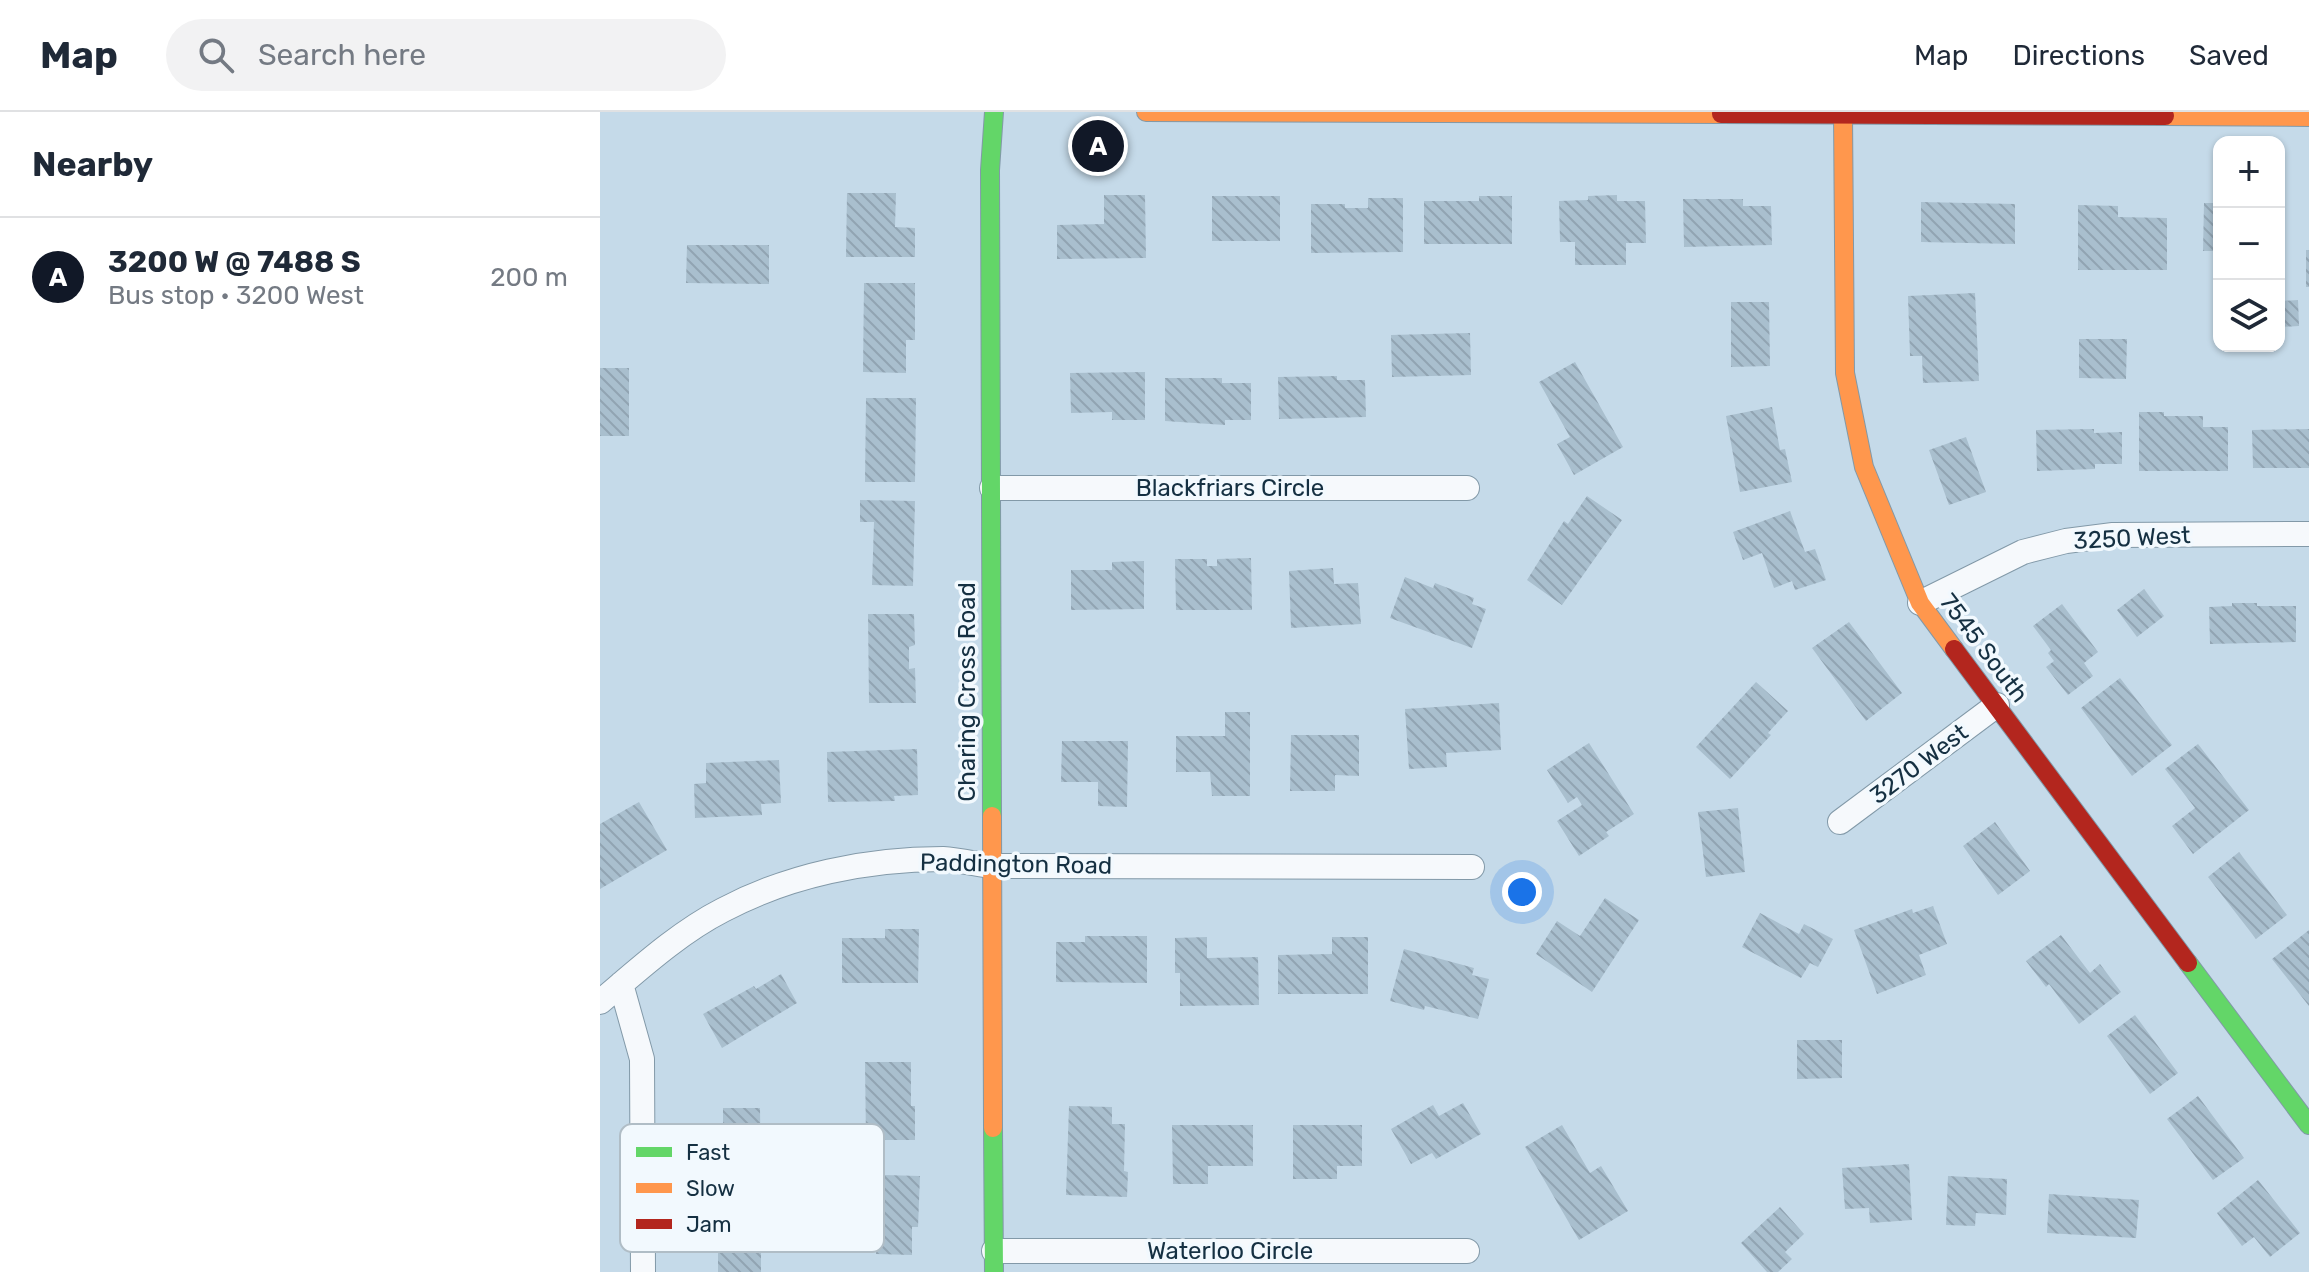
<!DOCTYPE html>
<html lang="en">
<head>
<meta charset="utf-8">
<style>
	body { margin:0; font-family:Rubik,sans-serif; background:#f2f2f3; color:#1f2937 }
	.controls { position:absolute; right:24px; top:24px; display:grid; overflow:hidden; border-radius:16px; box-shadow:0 2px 6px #0004 }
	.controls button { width:72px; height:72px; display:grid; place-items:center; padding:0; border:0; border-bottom:2px solid #e0e1e3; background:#fff; color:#1f2937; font:40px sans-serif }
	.you { position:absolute; left:922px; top:780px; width:28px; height:28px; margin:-20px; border:6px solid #fff; border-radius:50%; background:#1a73e8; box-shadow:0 0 0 12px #1a73e833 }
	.badge { display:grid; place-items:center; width:52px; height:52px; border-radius:50%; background:#111827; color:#fff; font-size:26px; font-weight:700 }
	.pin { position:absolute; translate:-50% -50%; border:4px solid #fff; box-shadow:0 2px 8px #0006 }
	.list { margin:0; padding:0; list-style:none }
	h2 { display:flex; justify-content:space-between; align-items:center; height:104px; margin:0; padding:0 32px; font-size:34px }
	h2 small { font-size:26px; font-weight:400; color:#747a83 }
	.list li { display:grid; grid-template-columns:52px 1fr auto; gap:24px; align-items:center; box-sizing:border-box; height:120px; padding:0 32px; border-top:2px solid #e0e1e3 }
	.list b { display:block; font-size:30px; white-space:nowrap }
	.list p { margin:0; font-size:26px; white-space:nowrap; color:#747a83 }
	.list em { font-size:26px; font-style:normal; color:#747a83 }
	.icon { flex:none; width:44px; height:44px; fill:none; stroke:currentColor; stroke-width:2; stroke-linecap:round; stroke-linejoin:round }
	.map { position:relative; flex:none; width:1709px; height:1160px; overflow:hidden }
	header { display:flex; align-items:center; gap:48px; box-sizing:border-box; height:112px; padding:0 40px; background:#fff; border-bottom:2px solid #e0e1e3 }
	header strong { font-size:38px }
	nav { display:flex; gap:44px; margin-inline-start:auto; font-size:28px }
	.search { width:560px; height:72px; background:#f2f2f3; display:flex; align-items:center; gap:20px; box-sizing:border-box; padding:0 28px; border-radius:44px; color:#747a83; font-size:30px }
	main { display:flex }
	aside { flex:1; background:#fff }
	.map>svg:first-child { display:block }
</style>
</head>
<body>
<header>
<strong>Map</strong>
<div class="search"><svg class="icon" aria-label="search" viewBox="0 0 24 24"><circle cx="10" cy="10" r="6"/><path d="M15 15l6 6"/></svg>Search here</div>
<nav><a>Map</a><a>Directions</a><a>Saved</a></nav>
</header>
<main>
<aside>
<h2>Nearby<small></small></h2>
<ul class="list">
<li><span class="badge">A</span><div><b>3200 W @ 7488 S</b><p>Bus stop · 3200 West</p></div><em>200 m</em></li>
</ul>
</aside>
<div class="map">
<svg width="1709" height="1160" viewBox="0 0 1709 1160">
	<defs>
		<pattern id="building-back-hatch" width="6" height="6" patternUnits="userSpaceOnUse" patternTransform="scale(2)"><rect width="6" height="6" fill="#a9bfce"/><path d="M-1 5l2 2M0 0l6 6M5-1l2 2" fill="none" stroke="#91a4b2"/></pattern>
	</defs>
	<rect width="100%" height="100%" fill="#c5dae9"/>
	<path fill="url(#building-back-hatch)" d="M247 81H296L295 115 315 116V145H246Z
		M504 83H545L546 146 457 147V113L504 112Z
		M1017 83V89H1045L1046 131H1026V153H975V130H960L959 89 988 88V84Z
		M612 84H680V129H612Z
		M879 84H912V132H824V89H879Z
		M768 86H803V140L711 141V92H745V96H768Z
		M1083 87H1143V94H1171L1172 133 1084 135Z
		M1321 90 1415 92V132L1321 130Z
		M1604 91H1619V139H1603Z
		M1478 93 1518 94V105L1567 106V158H1478Z
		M87 133H169V172L86 171Z
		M1706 138H1709V175H1706Z
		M264 171H315V228H306V261L263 260Z
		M1375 181 1379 269 1323 271 1322 244H1310L1308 184Z
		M1698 188 1699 214 1679 215V189Z
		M1131 190H1169L1170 254 1131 255Z
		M870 221 871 263 792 265 791 223Z
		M1479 227H1527L1526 267 1479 266Z
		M975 250 1023 335 974 363 957 332 970 325 939 270Z
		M0 256H29V324H0Z
		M545 260V308H512V300L471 301 470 261Z
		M737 264V268H765L766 305 679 307 678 265Z
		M565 266H622V271H651V308H625V313L565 309Z
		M266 286H316L315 370H265Z
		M1172 295 1180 338 1185 337 1192 370 1140 380 1126 304Z
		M1539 300H1564V304H1603V315H1628V359H1539Z
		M1494 317V321L1522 320V352H1495V357L1437 359 1436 318Z
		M1709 317V356H1653L1652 318Z
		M1366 325 1386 380 1349 393 1329 338Z
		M987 384 1022 408 962 493 927 468 964 409 968 412Z
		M260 388 315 389 313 474 272 473 274 410H260Z
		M1190 399 1205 440 1215 437 1226 468 1195 478 1192 469 1174 476 1162 441 1143 448 1133 420Z
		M651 446 652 498H576L575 447H607V454H617V447Z
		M544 449V497L471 498V458H512V450Z
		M733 456 734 472 758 471 761 512 691 516 689 459Z
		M805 465 833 476 835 471 874 486 872 492 886 497 872 536 790 506Z
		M1544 477 1564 504 1537 525 1517 498Z
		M1632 491H1657V494H1696V530L1610 532 1609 495 1632 494Z
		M1462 492 1498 540 1484 551 1493 564 1468 583 1446 555 1454 549 1448 541 1451 538 1433 514Z
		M268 502H314L315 533 309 535V557L315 556 316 591H269Z
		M1249 510 1302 581 1266 609 1212 536Z
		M1520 566 1572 633 1532 664 1481 596Z
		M1156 570 1188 599 1168 621 1171 623 1130 667 1096 635Z
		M899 591 901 638 846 641 847 655 809 657 805 597Z
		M625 600H650V684H612L610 660H576V624H625Z
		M691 623H759V664L735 663V679H690Z
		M462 629H528L527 695 498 694V670H461Z
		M989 631 1034 702 1006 720 1009 724 979 744 957 709 982 693 977 685 968 691 947 658Z
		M1598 632 1649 698 1593 742 1572 714 1595 696 1565 657Z
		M317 637 318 683 294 684 295 689 228 690 227 640Z
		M179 648 181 691 161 692 162 703 95 706 94 672 106 671V651Z
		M39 690 67 738 0 777V712Z
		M1138 696 1145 760 1106 765 1098 700Z
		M1395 710 1430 759 1398 783 1363 734Z
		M1639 740 1687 803 1656 827 1608 765Z
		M1005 786 1039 808 992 880 936 842 957 809 980 824Z
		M1333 794 1347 832 1319 843 1326 863 1277 882 1254 818 1312 797 1313 801Z
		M1160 801 1199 822 1204 812 1233 827 1218 855 1210 851 1201 866 1142 835Z
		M285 817H319L318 871H242V826H285Z
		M1709 818V894L1672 847Z
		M1461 823 1490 861 1500 852 1521 880 1479 912 1449 872 1446 875 1426 849Z
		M485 824H547V871L456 870V830H485Z
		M607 825V846L658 845 659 893 580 894V861H575V826Z
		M732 825H768V882H678V843L732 842Z
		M804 837 874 856 872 863 889 867 878 907 825 894 824 898 790 889Z
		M181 862 197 891 122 936 103 902 154 874 156 877Z
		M1535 903 1578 961 1550 982 1507 924Z
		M1197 928H1242V966L1197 967Z
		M265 950H311V994H315V1028H266Z
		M1598 984 1644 1046 1613 1068 1567 1007Z
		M863 991 881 1022 836 1047 832 1041 811 1052 791 1017 833 993 839 1004Z
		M469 994 512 995V1012H525L524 1059 528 1060 527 1085 466 1083Z
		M123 996H160L161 1079H118V1026H123Z
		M572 1013H653V1054H608V1072H573Z
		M693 1013H762V1054H737V1067H693Z
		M962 1013 990 1061 1001 1054 1028 1099 979 1128 925 1035Z
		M1309 1052 1312 1108 1270 1111 1269 1096 1245 1097 1242 1056Z
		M284 1063 320 1064 318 1115H312V1143L276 1142 277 1113H282Z
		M1348 1064 1407 1067 1406 1103 1376 1101 1375 1114 1346 1113Z
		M1658 1068 1700 1121 1670 1145 1654 1125 1642 1134 1617 1101Z
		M1449 1082 1539 1088 1536 1126 1447 1121Z
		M1180 1095 1204 1122 1185 1140 1192 1147 1178 1160H1167L1141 1131Z
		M118 1122H161V1160H118Z"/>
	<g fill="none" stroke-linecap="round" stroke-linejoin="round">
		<g stroke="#8299a8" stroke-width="26">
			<path id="street" d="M392 376H867
				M1320 491 1423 440 1466 429 1513 423 1709 422
				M1240 710 1397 593
				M21 872 42 947 43 1160
				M0 890C38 858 78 821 123 798 189 763 267 747 343 747 359 748 376 752 391 754L872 755
				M394 1139H867"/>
		</g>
		<g stroke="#8299a8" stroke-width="20">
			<path id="fast" d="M392 704 390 58 394 0
				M1588 851 1709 1013
				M393 1016 394 1160"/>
		</g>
		<g stroke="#8299a8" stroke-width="20">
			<path id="slow" d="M546 0 1121 2
				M1243 2 1245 261 1264 355 1320 491 1354 537
				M1565 4 1709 5
				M392 704 393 1016"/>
		</g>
		<g stroke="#8299a8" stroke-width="20">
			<path id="jam" d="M1121 2 1565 4
				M1354 537 1588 851"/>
		</g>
		<use href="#street" stroke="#f6f9fc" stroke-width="24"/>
		<use href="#fast" stroke="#63d668" stroke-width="18"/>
		<use href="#slow" stroke="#ff974d" stroke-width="18"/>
		<use href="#jam" stroke="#b3261e" stroke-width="18"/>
	</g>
	<g text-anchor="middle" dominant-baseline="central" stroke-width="7" stroke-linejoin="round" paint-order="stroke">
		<g font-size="24" fill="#153042" stroke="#f2f9fe">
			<text x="630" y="376">Blackfriars Circle</text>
			<text transform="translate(1532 426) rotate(-3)">3250 West</text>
			<text transform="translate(1384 536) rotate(53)">7545 South</text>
			<text transform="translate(367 580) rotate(-90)">Charing Cross Road</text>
			<text transform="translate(1319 652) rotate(-37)">3270 West</text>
			<text transform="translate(416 752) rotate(1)">Paddington Road</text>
			<text x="630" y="1139">Waterloo Circle</text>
		</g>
	</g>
	<rect x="20" y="1012" width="264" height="128" rx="12" fill="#f2f9fe" stroke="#b0bdc6" stroke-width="2"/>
	<rect x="36" y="1035" width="36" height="10" fill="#63d668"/>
	<rect x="36" y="1071" width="36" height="10" fill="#ff974d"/>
	<rect x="36" y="1107" width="36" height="10" fill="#b3261e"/>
	<g font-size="22" fill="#153042">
		<text x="86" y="1048">Fast</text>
		<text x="86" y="1084">Slow</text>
		<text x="86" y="1120">Jam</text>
	</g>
</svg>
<div class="controls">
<button>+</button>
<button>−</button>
<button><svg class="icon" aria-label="layers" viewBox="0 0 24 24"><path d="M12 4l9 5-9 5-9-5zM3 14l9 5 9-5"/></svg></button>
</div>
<div class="you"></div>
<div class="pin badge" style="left:498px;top:34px">A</div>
</div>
</main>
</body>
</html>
